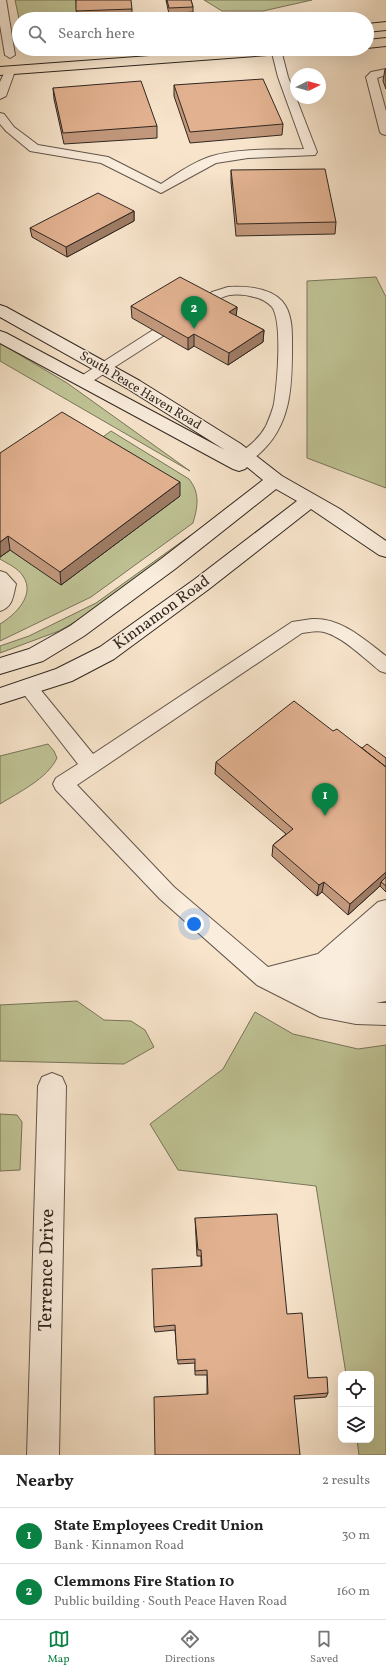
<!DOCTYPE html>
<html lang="en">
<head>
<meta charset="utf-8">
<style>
	body { margin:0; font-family:Vollkorn,serif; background:#f2f2f2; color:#222 }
	.controls { position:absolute; right:12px; bottom:12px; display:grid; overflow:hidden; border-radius:8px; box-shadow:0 4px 16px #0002 }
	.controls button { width:36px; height:36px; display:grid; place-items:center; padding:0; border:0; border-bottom:1px solid #e0e0e0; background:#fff; color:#222; font:20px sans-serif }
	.compass { position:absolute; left:290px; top:68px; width:36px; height:36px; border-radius:50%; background:#fff; box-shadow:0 4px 16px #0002; rotate:84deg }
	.you { position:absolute; left:194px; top:924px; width:14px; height:14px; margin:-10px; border:3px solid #fff; border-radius:50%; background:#1a73e8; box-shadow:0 0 0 6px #1a73e833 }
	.badge { display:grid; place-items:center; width:26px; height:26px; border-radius:50%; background:#0b8043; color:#fff; font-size:13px; font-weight:700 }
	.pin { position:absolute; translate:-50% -33px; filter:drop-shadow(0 1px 2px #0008) }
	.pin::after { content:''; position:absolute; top:21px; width:14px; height:12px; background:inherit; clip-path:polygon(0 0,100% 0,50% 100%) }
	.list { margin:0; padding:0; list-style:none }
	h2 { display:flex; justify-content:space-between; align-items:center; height:52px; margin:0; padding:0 16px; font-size:17px }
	h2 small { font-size:13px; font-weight:400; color:#767676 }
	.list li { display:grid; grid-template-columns:26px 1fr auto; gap:12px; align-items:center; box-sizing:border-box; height:56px; padding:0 16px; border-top:1px solid #e0e0e0 }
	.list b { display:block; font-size:15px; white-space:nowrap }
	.list p { margin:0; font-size:13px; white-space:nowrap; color:#767676 }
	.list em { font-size:13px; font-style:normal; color:#767676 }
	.icon { flex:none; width:22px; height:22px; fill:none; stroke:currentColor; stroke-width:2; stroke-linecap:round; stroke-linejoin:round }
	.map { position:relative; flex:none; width:386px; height:1455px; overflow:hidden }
	.search { position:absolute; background:#fff; box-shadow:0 4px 16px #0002; left:12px; right:12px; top:12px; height:44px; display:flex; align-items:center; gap:10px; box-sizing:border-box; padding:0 14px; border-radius:22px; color:#767676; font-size:15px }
	.sheet { height:164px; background:#fff }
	nav { display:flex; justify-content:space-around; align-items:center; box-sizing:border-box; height:56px; border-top:1px solid #e0e0e0; background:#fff; font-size:11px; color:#767676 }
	nav a { display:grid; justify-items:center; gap:2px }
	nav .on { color:#0b8043 }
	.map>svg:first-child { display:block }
</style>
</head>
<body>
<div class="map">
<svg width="386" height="1455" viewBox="0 0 386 1455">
	<rect width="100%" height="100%" fill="#f7e4cb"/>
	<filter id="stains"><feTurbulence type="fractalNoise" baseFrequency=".005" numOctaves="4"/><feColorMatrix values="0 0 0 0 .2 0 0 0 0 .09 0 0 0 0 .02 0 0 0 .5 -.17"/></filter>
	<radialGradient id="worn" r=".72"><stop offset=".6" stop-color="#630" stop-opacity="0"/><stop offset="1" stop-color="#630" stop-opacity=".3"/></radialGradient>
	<path fill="#bfc395" stroke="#78755a" d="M15 0H121L123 19H19Z
		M204 0H312L263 11H222Z
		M376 277 386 297V488L307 458V281Z
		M0 343 67 383 190 471 0 361Z
		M111 431 189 479C200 493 198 506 193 523L91 597 0 641V624C15 615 36 595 23 576 18 568 8 564 0 559V557L10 550 62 585 93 444Z
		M191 535 183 545 87 615 59 631 0 653V646L29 636 96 603Z
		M48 744 54 751 57 758C47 779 19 792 0 804V756Z
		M77 1001 104 1020 131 1021 145 1030 154 1047 124 1064 0 1061V1005Z
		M255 1012 293 1034 358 1049 386 1045V1455H359L357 1440H371V1374H346L316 1186 178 1170 150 1124 223 1069Z
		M0 1114 17 1115 22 1122 20 1170 0 1171Z"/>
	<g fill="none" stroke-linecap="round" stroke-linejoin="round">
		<g stroke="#62564b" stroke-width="2">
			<path id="lane" d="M0 0H6L15 55 10 58 5 55 0 25Z
				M271 49 281 50 288 77 317 152 315 155 248 158 216 163 161 193 101 163 30 151 6 131 0 124V113L4 114 14 127 38 145 108 157 161 184C176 174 192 163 209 157 235 148 276 150 304 149L278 77Z
				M10 68 15 71 6 96 0 99V82L6 69Z
				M386 69V75L377 78 386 111V135L382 134 380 132 366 77 371 72Z
				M228 287C245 286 269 287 282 301 293 314 292 332 292 348 292 387 291 426 259 454 252 460 245 466 236 468L230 467 228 463 230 459C243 451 258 441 266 426 269 419 272 412 274 404 277 385 283 322 272 307 268 302 260 298 254 297 244 294 230 293 221 298 216 301 211 305 205 306L200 305 198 302 212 292Z
				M158 329 163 330 165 333 163 336 88 384 83 385 78 384 76 381 78 378 153 330Z
				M0 571 6 573 16 584C13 596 13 607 0 611Z
				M312 619C341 617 365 640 386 656V673L380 671C365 659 343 637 324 632 317 630 309 632 302 633L77 785 174 887 268 967 318 954 378 902 386 900V1001L376 1003H386V1025L356 1024 320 1017 257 985 160 899 56 790 53 784 56 778 78 764 19 688 21 683 28 681 35 683 93 754 292 622Z"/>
		</g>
		<g stroke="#62564b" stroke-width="2">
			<path id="street" d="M52 1073 62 1077 66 1086 59 1455H27L38 1086 42 1077Z"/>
		</g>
		<g stroke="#312720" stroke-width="2">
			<path id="secondary" d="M0 305 6 307 140 381 241 444 282 476 340 509 386 541V557L379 555 311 509 209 589 114 659 72 681 0 704V688L56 669 100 647 195 579 297 501 276 489 175 569 84 636 43 661 0 674V658L29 649 70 626 161 559 263 480 247 467 245 469 239 471 233 469 0 343V331L6 333 225 450 128 389 0 317Z"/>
		</g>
		<g stroke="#312720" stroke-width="2">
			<path id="primary" d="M386 22V30L367 32V24Z
				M386 38V46L367 48V40Z
				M245 49H301L299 52 295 53 0 75V67Z"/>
		</g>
		<use href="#lane" fill="#faeddd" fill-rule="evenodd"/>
		<use href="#street" fill="#faeddd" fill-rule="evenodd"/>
		<use href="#secondary" fill="#faeddd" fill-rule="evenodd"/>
		<use href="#primary" fill="#f7e4cb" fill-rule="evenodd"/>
	</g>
	<path fill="#c2987c" stroke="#312720" d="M76 0 132 9V18L77 19Z
		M166 0H191L193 7V12L169 14Z
		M385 69H386V89L383 81Z
		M174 85 283 124 282 135 190 143 174 96Z
		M53 88 157 126V138L64 144 54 99Z
		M231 170 336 222 335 234 236 236 231 182Z
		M134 211V221L67 257 32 237 30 228Z
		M131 306 237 307 236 316 264 330 263 342 228 365 194 346 188 350 132 318Z
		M0 453 180 496 61 585 10 550 0 557Z
		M333 731 362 748 386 758V892L380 886 348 915 322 892 317 896 272 856 273 845 286 834 215 774 216 762Z
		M195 1218 287 1314 308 1378 328 1393 326 1397 295 1399 207 1394V1375H195V1363L178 1364 175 1330 155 1332 154 1327 201 1266V1256H197Z"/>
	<path fill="#9e7c65" stroke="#312720" d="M134 211V221L67 257 66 247Z
		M237 307 236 319 229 312Z
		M264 330 263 342 228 365 229 353Z
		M194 334V346L188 350V338Z
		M180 482V496L61 585 60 572Z
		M8 536 10 550 0 557V542Z
		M386 872V881L381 882 380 886 348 915 350 904Z
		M324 882 322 892 317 896 319 885Z"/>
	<path fill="#e1b190" stroke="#312720" d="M76 0H131L132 9 76 11Z
		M167 0H191L193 7 169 8Z
		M263 79 283 124 190 132 174 85Z
		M141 81 157 126 63 133 53 88Z
		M325 169 336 222 237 224 231 170Z
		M98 193 134 211 66 247 30 228Z
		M180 277 237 307 229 312 264 330 229 353 194 334 188 338 131 306Z
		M62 412 180 482 60 572 8 536 0 542V453Z
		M294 701 333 731 337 729 386 767V872L350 904 324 882 319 885 273 845 293 829 216 762Z
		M367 744 386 758V767L362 748Z
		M386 877V886L381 882Z
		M277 1214 287 1314 302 1313 308 1378 327 1377 328 1393 294 1396 300 1455H155L154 1397 208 1394 207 1370 195 1371V1359L177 1360 175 1325 154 1327 152 1269 202 1266 201 1250H198L195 1218Z"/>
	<g text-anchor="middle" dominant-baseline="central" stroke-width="3" stroke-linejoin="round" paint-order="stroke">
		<g font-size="13" fill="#312720" stroke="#faeddd">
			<text transform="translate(140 391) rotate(31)">South Peace Haven Road</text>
		</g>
		<g font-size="16" fill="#312720" stroke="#faeddd">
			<text transform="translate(162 613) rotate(-36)">Kinnamon Road</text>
		</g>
		<g font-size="19" fill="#312720" stroke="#faeddd">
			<text transform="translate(47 1270) rotate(-89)">Terrence Drive</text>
		</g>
	</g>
	<rect width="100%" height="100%" filter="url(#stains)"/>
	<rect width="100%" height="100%" fill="url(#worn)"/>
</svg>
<div class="controls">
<button><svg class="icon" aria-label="locate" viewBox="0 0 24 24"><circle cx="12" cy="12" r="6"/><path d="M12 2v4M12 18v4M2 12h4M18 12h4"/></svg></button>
<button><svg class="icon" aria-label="layers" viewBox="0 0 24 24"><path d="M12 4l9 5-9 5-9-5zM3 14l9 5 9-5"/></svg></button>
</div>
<svg class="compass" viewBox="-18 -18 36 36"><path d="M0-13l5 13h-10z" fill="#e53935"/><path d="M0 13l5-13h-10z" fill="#767676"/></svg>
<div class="you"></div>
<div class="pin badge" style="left:325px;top:816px">1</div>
<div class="pin badge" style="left:194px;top:329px">2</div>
<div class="search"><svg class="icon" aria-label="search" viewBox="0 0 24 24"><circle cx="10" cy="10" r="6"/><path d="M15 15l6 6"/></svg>Search here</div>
</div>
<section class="sheet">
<h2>Nearby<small>2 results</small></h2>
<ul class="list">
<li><span class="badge">1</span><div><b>State Employees Credit Union</b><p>Bank · Kinnamon Road</p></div><em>30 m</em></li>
<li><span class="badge">2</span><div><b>Clemmons Fire Station 10</b><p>Public building · South Peace Haven Road</p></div><em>160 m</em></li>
</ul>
</section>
<nav>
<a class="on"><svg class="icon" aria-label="map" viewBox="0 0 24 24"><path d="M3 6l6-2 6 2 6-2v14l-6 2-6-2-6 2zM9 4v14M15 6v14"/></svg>Map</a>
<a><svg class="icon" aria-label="directions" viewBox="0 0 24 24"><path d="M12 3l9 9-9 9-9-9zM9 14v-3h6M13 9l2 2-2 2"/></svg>Directions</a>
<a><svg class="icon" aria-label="saved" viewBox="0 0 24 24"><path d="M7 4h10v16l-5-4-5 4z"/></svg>Saved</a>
</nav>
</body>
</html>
